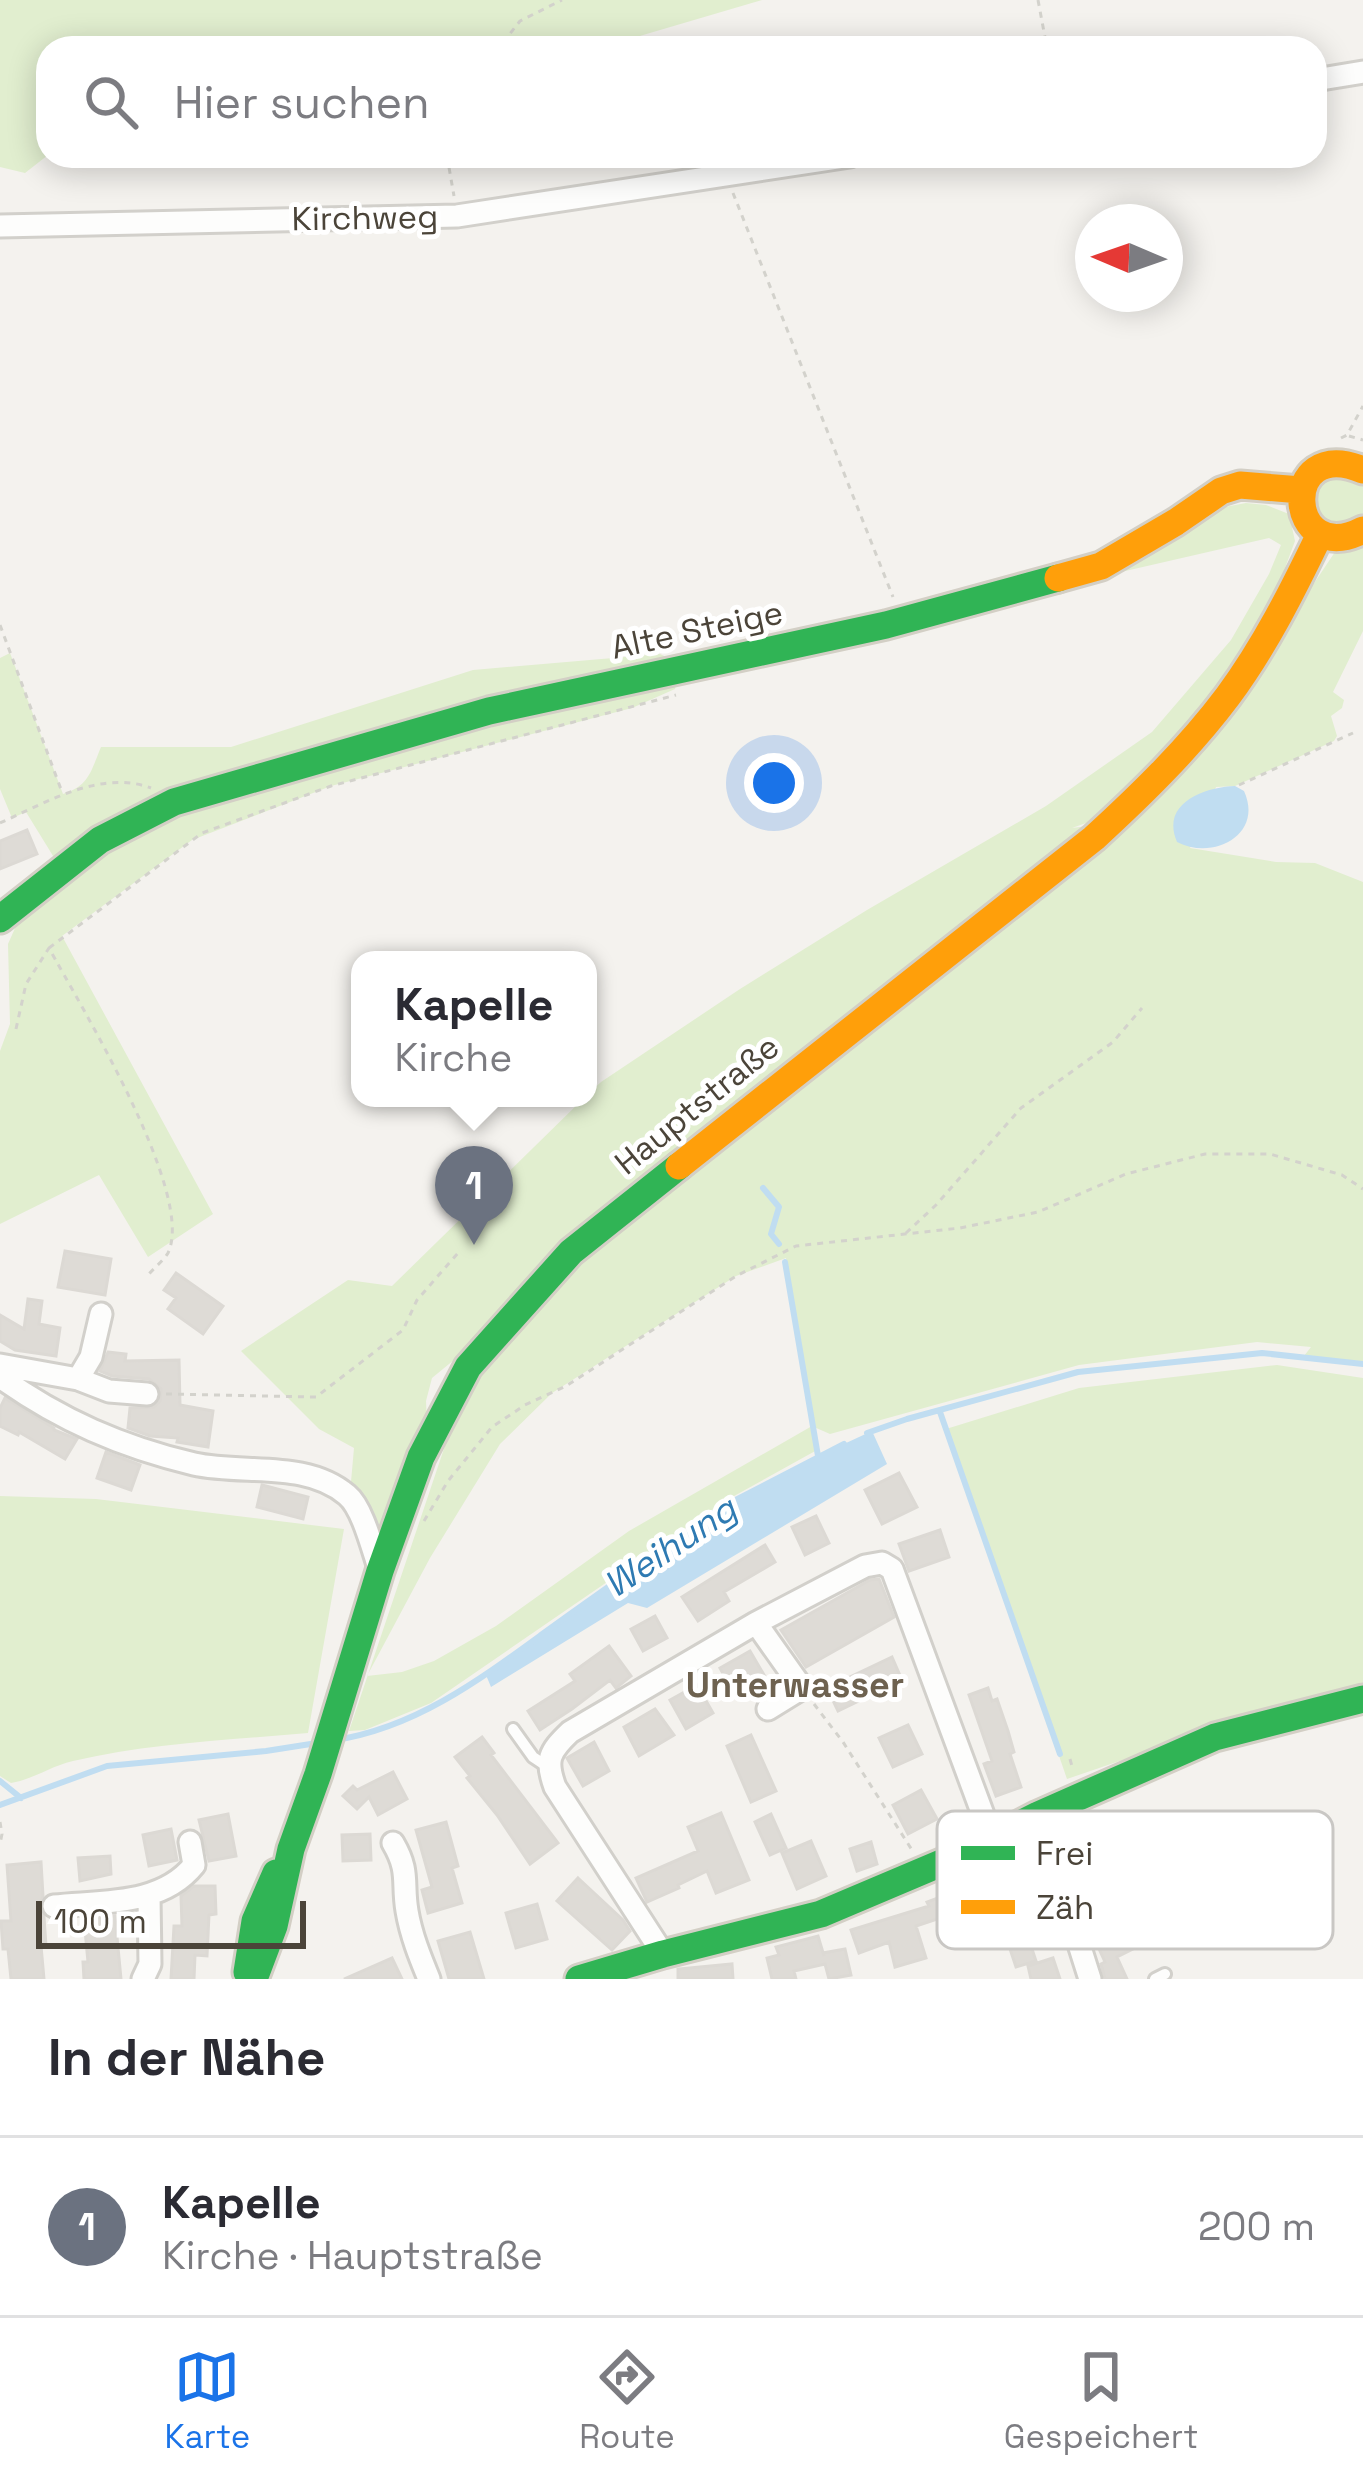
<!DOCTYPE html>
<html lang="de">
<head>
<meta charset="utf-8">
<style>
	body { margin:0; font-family:"Space Grotesk",sans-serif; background:#f2f2f3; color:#2b2b33 }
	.compass { position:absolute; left:1075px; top:204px; width:108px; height:108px; border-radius:50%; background:#fff; box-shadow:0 6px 30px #0003; rotate:272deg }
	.scale { position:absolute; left:36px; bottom:30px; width:270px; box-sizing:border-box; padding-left:12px; border:6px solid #4b4439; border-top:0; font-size:33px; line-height:42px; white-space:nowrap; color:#4b4439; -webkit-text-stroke:9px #fff; paint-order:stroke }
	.you { position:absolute; left:774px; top:783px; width:42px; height:42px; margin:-30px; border:9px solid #fff; border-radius:50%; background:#1a73e8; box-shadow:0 0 0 18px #1a73e833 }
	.badge { display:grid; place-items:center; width:78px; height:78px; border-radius:50%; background:#1a73e8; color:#fff; font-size:39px; font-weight:700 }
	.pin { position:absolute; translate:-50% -99px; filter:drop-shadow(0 3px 6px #0008) }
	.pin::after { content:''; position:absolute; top:63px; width:42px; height:36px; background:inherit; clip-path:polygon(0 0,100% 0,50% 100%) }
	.popup { position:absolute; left:351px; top:951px; width:246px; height:156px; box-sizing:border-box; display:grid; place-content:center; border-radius:24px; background:#fff; filter:drop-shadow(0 3px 9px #0005); font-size:39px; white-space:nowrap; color:#7c7c81 }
	.popup b { font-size:45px; color:#2b2b33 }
	.popup::after { content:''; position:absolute; left:50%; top:100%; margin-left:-24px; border:24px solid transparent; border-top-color:#fff }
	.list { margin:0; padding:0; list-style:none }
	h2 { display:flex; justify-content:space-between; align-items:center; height:156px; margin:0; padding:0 48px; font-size:51px }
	h2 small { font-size:39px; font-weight:400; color:#7c7c81 }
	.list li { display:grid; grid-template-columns:78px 1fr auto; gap:36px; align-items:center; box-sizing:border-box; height:180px; padding:0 48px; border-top:3px solid #e1e1e2 }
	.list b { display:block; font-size:45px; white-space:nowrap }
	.list p { margin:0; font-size:39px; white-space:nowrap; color:#7c7c81 }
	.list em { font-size:39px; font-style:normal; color:#7c7c81 }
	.icon { flex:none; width:66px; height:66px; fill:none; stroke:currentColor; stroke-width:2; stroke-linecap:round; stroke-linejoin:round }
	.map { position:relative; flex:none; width:1363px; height:1979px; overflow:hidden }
	.search { position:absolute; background:#fff; box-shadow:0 6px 30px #0003; left:36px; right:36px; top:36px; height:132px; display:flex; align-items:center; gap:30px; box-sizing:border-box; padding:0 42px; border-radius:36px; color:#7c7c81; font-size:45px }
	.sheet { height:336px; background:#fff }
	nav { display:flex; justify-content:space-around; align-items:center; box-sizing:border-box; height:168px; border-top:3px solid #e1e1e2; background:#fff; font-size:33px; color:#7c7c81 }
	nav a { display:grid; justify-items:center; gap:6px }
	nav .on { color:#1a73e8 }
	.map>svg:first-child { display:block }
</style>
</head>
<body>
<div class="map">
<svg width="1363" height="1979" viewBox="0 0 1363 1979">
	<rect width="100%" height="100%" fill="#f4f2ee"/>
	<path fill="#e1eecf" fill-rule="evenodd" d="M0 0H762L599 48H48V155L25 173 0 167Z
		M1363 470V530L1332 538 1301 490 1308 475Z
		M1246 503 1266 505 1289 514 1295 541 1272 603 1224 681 1194 722 1142 773 1086 823 1072 828 1134 820 1216 729 1337 549 1363 544V631L1333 692 1344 700 1342 708 1331 716 1337 736 1334 741 1235 786 1216 787 1190 848 1276 862 1315 863 1363 882V1366L1304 1356 1311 1347 1257 1342 1079 1365 830 1434 814 1427 817 1450 725 1501 431 1703 365 1730 349 1731 457 1410 477 1341 432 1378 426 1401 427 1424 371 1545 350 1493 354 1448 319 1429 241 1351 348 1280 392 1286 584 1098H588V1094L601 1082 740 989 867 910 1046 806 1152 732 1231 640 1269 574 1281 545 1269 538 1121 572 1214 509ZM786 1258 812 1426 629 1531 496 1626 434 1661 402 1672 367 1676 430 1558 500 1444 552 1393 736 1276Z
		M10 653 63 794C89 786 91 771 101 747H231L473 670 660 654 681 664 675 689 632 708 331 786 192 840 62 936 213 1214 148 1257 99 1175 0 1224V1051L10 1024 8 944 16 926 66 877 26 812 12 818 0 789V658Z
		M1277 1365 1363 1378V1690L1213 1729 1067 1779 946 1429 1079 1388Z
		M0 1496 96 1499 344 1529 308 1733C230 1740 150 1743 73 1761 51 1766 34 1779 11 1783L0 1776Z"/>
	<path fill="#c0ddf1" d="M1235 786 1244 791C1264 835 1213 861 1177 842 1160 803 1205 787 1235 786Z
		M872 1431 887 1464 647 1608 628 1603 491 1687 486 1675 726 1505 818 1456Z"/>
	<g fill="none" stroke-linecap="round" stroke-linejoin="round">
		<path stroke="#c0ddf1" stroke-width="6" d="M763 1188 779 1207 771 1234 779 1244
			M785 1262 818 1456
			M940 1412 1060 1754
			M867 1433 907 1419 1078 1372 1262 1353 1363 1364
			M693 1528 726 1505 844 1444
			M335 1740C414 1728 478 1681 541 1635 581 1606 622 1577 663 1549
			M0 1781 21 1798
			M0 1805 107 1766 266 1751 317 1743"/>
	</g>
	<path fill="#dedbd6" stroke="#dcd9d4" stroke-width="3" d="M27 830 37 854 0 869V841Z
		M65 1251 111 1259 105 1295 58 1287Z
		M176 1273 223 1306 203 1334 168 1309 176 1298 164 1290Z
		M28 1299 42 1301 39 1324 60 1328 56 1356 15 1350 0 1341V1315L24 1329Z
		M108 1352 126 1354 125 1361 179 1360 180 1405 213 1411 208 1447 177 1442 178 1438 150 1436 128 1428 130 1408 154 1407 160 1401 161 1389 149 1379 112 1376 100 1371Z
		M5 1398 54 1428V1430L77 1439 65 1459 19 1432 18 1435 0 1426V1408Z
		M106 1452 140 1465 131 1490 97 1478Z
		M899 1473 917 1507 882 1524 865 1490Z
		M262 1485 308 1497 303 1519 257 1507Z
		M816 1516 829 1543 805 1555 792 1527Z
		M940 1530 949 1557 909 1571 899 1544Z
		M765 1545 775 1562 724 1592 729 1601 698 1621 682 1597Z
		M879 1579 894 1617 806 1667 781 1630 870 1580Z
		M655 1616 667 1638 643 1651 631 1629Z
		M609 1646 631 1676 616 1688 610 1680 572 1709 540 1730 528 1711 575 1681 570 1674Z
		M750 1651 767 1680 736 1697 720 1668Z
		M892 1657 902 1680 838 1711 827 1688Z
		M697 1685 713 1713 686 1729 670 1700Z
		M988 1688 992 1701 997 1699 1008 1731 1014 1752 1010 1754 1021 1787 996 1796 984 1764 992 1761 969 1695Z
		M655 1709 674 1735 639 1756 624 1727Z
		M908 1725 922 1754 893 1767 879 1738Z
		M751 1735 776 1791 751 1802 727 1746Z
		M482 1737 494 1753 491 1755 558 1843 530 1864 497 1815 467 1778 470 1776 455 1757Z
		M594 1742 609 1771 583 1786 567 1758Z
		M393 1772 407 1799 378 1815 369 1797 357 1809 343 1796 353 1786 357 1790Z
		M921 1790 937 1819 908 1834 893 1805Z
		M721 1813 749 1880 716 1893 707 1871 678 1885 679 1888 647 1902 636 1878 698 1851 688 1827Z
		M228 1814 236 1856 209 1861 199 1820Z
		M771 1814 786 1848 770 1855 755 1822Z
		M1169 1818 1182 1847 1145 1864 1148 1870 1135 1876 1128 1862 1140 1856 1142 1860 1132 1835Z
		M446 1822 458 1866 452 1868 462 1903 428 1913 422 1890 432 1887 416 1830Z
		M171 1829 177 1860 149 1866 143 1835Z
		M370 1834 371 1860 343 1861 342 1835Z
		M811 1841 826 1876 797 1889 782 1853Z
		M871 1842 877 1864 857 1871 850 1849Z
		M1106 1850 1117 1873 1086 1888 1075 1866Z
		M110 1856 111 1874 80 1881 78 1858Z
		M41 1862 43 1896 39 1906 44 1917 46 1946H41L44 1979H11L8 1949H3L1 1921H11L7 1865Z
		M1025 1869 1035 1899 1009 1907 999 1877Z
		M578 1878 623 1920 630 1931 612 1950 557 1901Z
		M194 1886H215L216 1914 209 1915 207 1956 195 1955 194 1979H171L174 1926H182L181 1896Z
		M1188 1889 1202 1919 1181 1929 1179 1926 1117 1957 1127 1979H1105L1101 1964 1105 1962 1095 1940 1153 1914 1157 1910 1158 1903Z
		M966 1893 973 1916 955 1922 952 1914 916 1926 926 1958 895 1967 889 1942 859 1953 851 1930 929 1906 927 1902 946 1895 947 1899Z
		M537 1904 547 1939 516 1948 506 1913Z
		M115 1916 121 1979H84L83 1962H88L84 1919Z
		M1023 1922 1036 1961 1016 1967 1003 1928Z
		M470 1932 484 1979H449L438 1941Z
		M818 1936 824 1956 823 1953 845 1949 851 1975 829 1979 825 1964 794 1971 796 1979H772L767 1958 779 1955 776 1947Z
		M392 1958 402 1979H344Z
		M1053 1958 1060 1979H1031L1028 1966Z
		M732 1964 733 1979H678V1969Z"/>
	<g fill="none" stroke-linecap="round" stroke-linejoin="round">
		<g stroke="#d2d0cb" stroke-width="16">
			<path id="lane" d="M513 1729 533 1757 548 1767
				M1053 1859 1082 1847
				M1076 1936 1149 1905
				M1155 1979 1165 1974"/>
		</g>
		<g stroke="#d2d0cb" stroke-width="27">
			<path id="street" d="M1315 80 1363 72
				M0 226 457 216 850 156
				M0 1365 78 1379 109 1391 147 1394
				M0 1377C60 1420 122 1447 194 1464 243 1475 306 1460 347 1495 363 1508 373 1551 380 1571
				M78 1379 91 1357 101 1314
				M756 1623 802 1688 768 1709
				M1038 1815 1090 1979
				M393 1843C410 1872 402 1882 407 1911 411 1935 420 1957 429 1979
				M54 1906C102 1901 161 1906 194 1865L190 1842
				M663 1954 555 1787C545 1760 549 1752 570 1732L756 1623 865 1566 882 1563 892 1569 992 1839
				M143 1979 150 1964 149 1896"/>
		</g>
		<g stroke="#d3cfc5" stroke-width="33">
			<path id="fast" d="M0 919 100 840 174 802 489 711 886 625 1058 578
				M247 1972 255 1921 276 1873
				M254 1979 274 1926 291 1849 318 1774 380 1571 421 1457 468 1367 571 1252 679 1166
				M579 1979 663 1954 821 1914 958 1856 1038 1815 1215 1737 1363 1699"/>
		</g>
		<g stroke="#d3cfc5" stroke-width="33">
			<path id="slow" d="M1363 470C1277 434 1286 570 1363 530
				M1058 578 1101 566 1176 522 1221 491 1240 485 1301 490
				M679 1166 1094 838C1142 794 1189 748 1228 696 1265 646 1293 590 1320 534"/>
		</g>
		<path stroke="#d3d2cc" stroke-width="3" stroke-dasharray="6 6" stroke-linecap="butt" d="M1038 0 1047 48
			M492 48 505 40 520 21 562 0
			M447 156 454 196
			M733 193 893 597
			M1349 436 1363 440
			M1341 438 1347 435 1363 406
			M0 625 62 792
			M1239 785 1353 733
			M0 823C45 803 101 769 151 788
			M49 948 202 833 331 786 676 695
			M16 1029 26 984 49 948C80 1005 196 1194 168 1253 164 1260 154 1268 149 1274
			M906 1233 936 1205 1021 1108 1113 1042 1142 1008
			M166 1394 316 1397 403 1330 417 1300 458 1253
			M424 1521 448 1481 492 1427 525 1405 566 1386 736 1276 796 1246 960 1228 1038 1212 1126 1174 1205 1154H1270L1342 1175 1363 1189
			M814 1704 843 1742 912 1850
			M1070 1759 1073 1770
			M0 1822 2 1834 0 1844"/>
		<use href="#lane" stroke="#fdfdfc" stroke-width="10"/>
		<use href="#street" stroke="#fdfdfc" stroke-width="21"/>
		<use href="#fast" stroke="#30b455" stroke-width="27"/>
		<use href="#slow" stroke="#ff9f0a" stroke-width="27"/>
	</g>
	<g text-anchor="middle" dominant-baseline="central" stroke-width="10" stroke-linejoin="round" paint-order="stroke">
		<g font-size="33" fill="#4b4439" stroke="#fff">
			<text transform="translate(365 218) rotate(-1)">Kirchweg</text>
			<text transform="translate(697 630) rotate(-12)">Alte Steige</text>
			<text transform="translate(697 1105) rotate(-39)">Hauptstraße</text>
		</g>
		<g font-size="36" font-style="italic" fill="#2e7ab2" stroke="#fff">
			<text transform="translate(670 1547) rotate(-34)">Weihung</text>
		</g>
		<g font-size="36" font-weight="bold" fill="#6e6250" stroke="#fff">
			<text x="795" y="1685">Unterwasser</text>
		</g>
	</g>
	<rect x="937" y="1811" width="396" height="138" rx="18" fill="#fff" stroke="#c9c7c4" stroke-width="3"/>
	<rect x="961" y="1846" width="54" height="14" fill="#30b455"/>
	<rect x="961" y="1900" width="54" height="14" fill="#ff9f0a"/>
	<g font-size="33" fill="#4b4439">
		<text x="1036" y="1865">Frei</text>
		<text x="1036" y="1919">Zäh</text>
	</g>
</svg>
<svg class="compass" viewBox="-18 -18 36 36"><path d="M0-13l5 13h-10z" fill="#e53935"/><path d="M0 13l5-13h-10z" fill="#7c7c81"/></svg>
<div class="scale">100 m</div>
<div class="you"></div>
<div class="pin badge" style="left:474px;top:1245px;background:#6b7280">1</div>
<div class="popup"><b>Kapelle</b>Kirche</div>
<div class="search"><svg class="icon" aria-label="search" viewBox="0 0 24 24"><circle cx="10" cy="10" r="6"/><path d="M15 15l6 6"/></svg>Hier suchen</div>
</div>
<section class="sheet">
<h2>In der Nähe<small></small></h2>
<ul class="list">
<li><span class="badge" style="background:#6b7280">1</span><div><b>Kapelle</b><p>Kirche · Hauptstraße</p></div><em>200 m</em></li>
</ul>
</section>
<nav>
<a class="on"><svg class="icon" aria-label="map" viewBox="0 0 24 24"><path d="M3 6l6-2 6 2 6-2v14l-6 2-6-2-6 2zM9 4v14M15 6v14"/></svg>Karte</a>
<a><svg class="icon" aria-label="directions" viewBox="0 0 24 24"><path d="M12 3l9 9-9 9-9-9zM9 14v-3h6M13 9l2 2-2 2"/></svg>Route</a>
<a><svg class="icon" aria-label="saved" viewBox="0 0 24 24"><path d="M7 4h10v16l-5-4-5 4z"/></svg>Gespeichert</a>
</nav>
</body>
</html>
